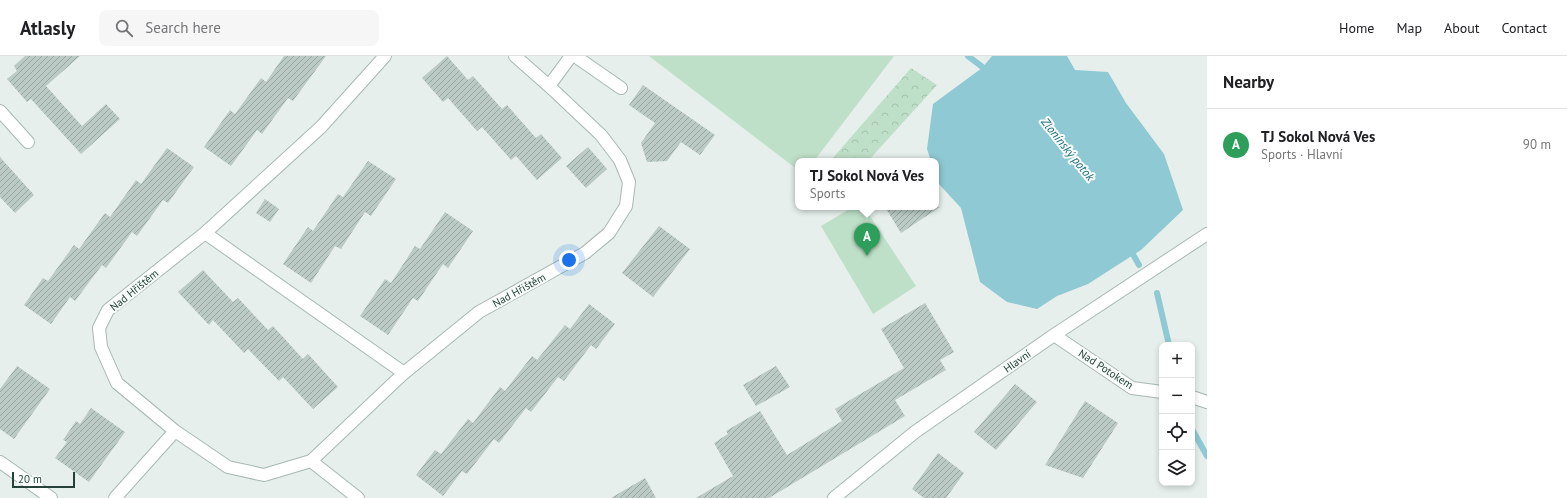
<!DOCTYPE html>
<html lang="en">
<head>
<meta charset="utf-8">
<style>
	body { margin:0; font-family:"PT Sans",sans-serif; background:#f6f6f6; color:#202124 }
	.controls { position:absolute; right:12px; bottom:12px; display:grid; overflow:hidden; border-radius:8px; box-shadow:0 2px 6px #0003 }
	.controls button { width:36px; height:36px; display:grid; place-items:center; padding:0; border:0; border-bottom:1px solid #e0e0e0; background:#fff; color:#202124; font:20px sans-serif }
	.scale { position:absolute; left:12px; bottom:10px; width:63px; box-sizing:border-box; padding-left:4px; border:2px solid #24423a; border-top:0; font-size:11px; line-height:14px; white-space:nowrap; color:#24423a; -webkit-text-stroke:3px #f7fbf9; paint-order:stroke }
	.you { position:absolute; left:569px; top:204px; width:14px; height:14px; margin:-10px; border:3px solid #fff; border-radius:50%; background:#1a73e8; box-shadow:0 0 0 6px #1a73e833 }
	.badge { display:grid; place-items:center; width:26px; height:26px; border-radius:50%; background:#111827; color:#fff; font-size:13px; font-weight:700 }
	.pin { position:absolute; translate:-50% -33px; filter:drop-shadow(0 1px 2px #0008) }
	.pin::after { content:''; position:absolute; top:21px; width:14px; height:12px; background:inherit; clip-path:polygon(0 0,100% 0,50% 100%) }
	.popup { position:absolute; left:795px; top:102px; width:144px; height:52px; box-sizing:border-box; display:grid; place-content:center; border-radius:8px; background:#fff; filter:drop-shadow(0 1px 3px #0005); font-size:13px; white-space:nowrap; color:#757577 }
	.popup b { font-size:15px; color:#202124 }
	.popup::after { content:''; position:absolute; left:50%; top:100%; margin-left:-8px; border:8px solid transparent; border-top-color:#fff }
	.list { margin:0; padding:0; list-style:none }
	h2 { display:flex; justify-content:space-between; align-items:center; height:52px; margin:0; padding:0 16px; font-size:17px }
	h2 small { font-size:13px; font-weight:400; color:#757577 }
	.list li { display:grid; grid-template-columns:26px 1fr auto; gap:12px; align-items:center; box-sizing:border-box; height:72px; padding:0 16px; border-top:1px solid #e0e0e0 }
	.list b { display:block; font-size:15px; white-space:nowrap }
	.list p { margin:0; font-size:13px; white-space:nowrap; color:#757577 }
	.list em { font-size:13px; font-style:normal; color:#757577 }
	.icon { flex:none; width:22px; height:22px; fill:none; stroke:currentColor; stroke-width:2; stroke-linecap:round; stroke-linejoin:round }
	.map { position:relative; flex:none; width:1207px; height:442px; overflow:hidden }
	header { display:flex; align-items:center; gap:24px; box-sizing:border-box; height:56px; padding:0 20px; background:#fff; border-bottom:1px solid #e0e0e0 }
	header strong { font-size:19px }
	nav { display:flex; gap:22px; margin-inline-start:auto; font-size:14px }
	.search { width:280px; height:36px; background:#f6f6f6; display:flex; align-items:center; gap:10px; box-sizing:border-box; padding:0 14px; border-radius:8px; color:#757577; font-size:15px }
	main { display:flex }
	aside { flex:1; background:#fff }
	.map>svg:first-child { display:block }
</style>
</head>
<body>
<header>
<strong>Atlasly</strong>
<div class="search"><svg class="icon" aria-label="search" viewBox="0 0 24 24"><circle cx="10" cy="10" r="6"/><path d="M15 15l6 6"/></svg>Search here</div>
<nav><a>Home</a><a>Map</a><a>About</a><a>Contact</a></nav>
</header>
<main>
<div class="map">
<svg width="1207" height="442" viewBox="0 0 1207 442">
	<defs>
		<pattern id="forest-crowns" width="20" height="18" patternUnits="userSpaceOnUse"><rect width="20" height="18" fill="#bfe0c8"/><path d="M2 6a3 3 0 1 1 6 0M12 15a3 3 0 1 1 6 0" fill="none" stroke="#a4c1ad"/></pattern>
		<pattern id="building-hatch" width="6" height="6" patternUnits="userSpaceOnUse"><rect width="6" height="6" fill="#bbcac4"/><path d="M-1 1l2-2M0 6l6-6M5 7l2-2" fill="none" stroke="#98a6a0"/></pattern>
	</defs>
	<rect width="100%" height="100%" fill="#e6efeb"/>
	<path fill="url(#forest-crowns)" d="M911 12 937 29 868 105H834L832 103Z"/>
	<path fill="#bfe0c8" d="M649 0H894L814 105H798V114Z
		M853 151H864L916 230 873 258 821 170Z"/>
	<path fill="#8ec9d4" d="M992 0H1067L1075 14 1108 16 1126 47 1164 98 1183 154 1141 194 1088 228 1057 240 1037 253 1007 246 980 226 961 152 938 127 936 122V105H931L927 93 933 48 982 12Z"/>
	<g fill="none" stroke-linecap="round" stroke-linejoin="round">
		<path stroke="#8ec9d4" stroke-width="6" d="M968 0 989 16
			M1130 193 1139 209
			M1157 237 1169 289
			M1192 373 1207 400"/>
	</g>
	<path fill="url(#building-hatch)" d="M25 0H80L46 30 82 70 106 48 120 63 81 98 31 43 27 46 7 23 17 15 14 10Z
		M284 0H326L293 45 288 42 262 78 257 74 231 110 204 91 230 54 235 58 261 22 266 26Z
		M447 0 468 24 473 20 502 53 507 49 536 82 541 78 562 102 537 124 516 100 511 104 482 71 477 75 448 42 443 46 422 22Z
		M643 29 715 79 700 99 681 86 667 105 647 106 641 87 655 67 629 49Z
		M588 91 607 113 586 132 566 110Z
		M167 92 194 111 168 147 163 144 137 180 132 176 106 212 102 209 75 245 70 241 51 268 24 249 43 222 48 225 74 189 79 193 105 157 110 161 136 124 141 128Z
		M0 101 34 139 15 157 0 141Z
		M368 105 396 123 371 160 365 156 341 193 335 190 311 227 283 208 308 171 313 175 338 138 343 141Z
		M265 143 279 153 270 166 256 157Z
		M885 151H940L901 177Z
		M445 156 473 175 448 212 443 208 418 245 413 242 388 279 360 260 385 223 391 227 415 190 420 193Z
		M659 170 690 193 653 241 622 217Z
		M203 214 233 246 238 242 268 274 273 270 303 303 308 298 338 331 313 353 283 321 279 325 248 293 244 297 213 264 209 269 178 236Z
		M925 247 954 296 940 304 946 314 895 344 905 360 769 442H696L733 420 714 387 728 378 726 375 760 355 787 399 842 365 835 353 904 312 881 273Z
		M589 248 615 268 596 293 591 289 564 325 558 321 531 356 526 352 499 387 494 383 467 418 462 415 443 440 416 419 435 394 441 398 468 363 473 367 500 331 505 335 532 300 537 304 565 269 570 273Z
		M17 310 50 333 14 383 0 373V333Z
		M776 310 790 331 756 350 743 329Z
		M1015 328 1037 346 996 394 974 376Z
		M1085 345 1118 367 1083 422 1045 409Z
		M91 352 125 376 89 426 55 402 67 386 63 384 76 365 80 368Z
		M938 397 964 417 946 442H924L912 433Z
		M645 422 656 442H611Z"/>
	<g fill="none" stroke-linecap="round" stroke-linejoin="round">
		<g stroke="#a8b8b2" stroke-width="14">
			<path id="minor" d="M385 0 321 71 205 177 108 254 99 272 101 291 117 327 175 375 228 411 264 419 311 405 404 317 479 256 585 197 609 177 626 150 629 126 620 104 601 79 549 30 515 0
				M575 0 621 32
				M549 30 571 0
				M0 55 28 86
				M205 177 404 317
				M1054 279 1132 332 1162 336
				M1192 341 1207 346
				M311 405 358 442
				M0 406 51 442
				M115 442 175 375
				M834 442 915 376 1054 279 1207 178"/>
		</g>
		<use href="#minor" stroke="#fff" stroke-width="12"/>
	</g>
	<g text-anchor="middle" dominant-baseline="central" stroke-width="4" stroke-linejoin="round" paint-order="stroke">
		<g font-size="11" fill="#24423a" stroke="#f7fbf9">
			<text transform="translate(134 234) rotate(-39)">Nad Hřištěm</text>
			<text transform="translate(519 234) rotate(-29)">Nad Hřištěm</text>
			<text transform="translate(1017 305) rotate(-35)">Hlavní</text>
			<text transform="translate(1106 313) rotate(33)">Nad Potokem</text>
		</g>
		<g font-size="12" font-style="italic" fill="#1c6f80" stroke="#f7fbf9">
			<text transform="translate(1068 93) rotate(51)">Zlonínský potok</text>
		</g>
	</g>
</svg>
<div class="controls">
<button>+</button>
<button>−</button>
<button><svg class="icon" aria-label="locate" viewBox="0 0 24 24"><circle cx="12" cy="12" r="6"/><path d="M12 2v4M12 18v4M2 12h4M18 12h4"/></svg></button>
<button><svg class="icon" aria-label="layers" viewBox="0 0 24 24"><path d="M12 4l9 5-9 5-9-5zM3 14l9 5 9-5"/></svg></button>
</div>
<div class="scale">20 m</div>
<div class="you"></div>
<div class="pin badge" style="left:867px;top:200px;background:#2e9e5b">A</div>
<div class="popup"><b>TJ Sokol Nová Ves</b>Sports</div>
</div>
<aside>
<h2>Nearby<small></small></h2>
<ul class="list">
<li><span class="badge" style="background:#2e9e5b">A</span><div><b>TJ Sokol Nová Ves</b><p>Sports · Hlavní</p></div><em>90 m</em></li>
</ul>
</aside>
</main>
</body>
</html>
